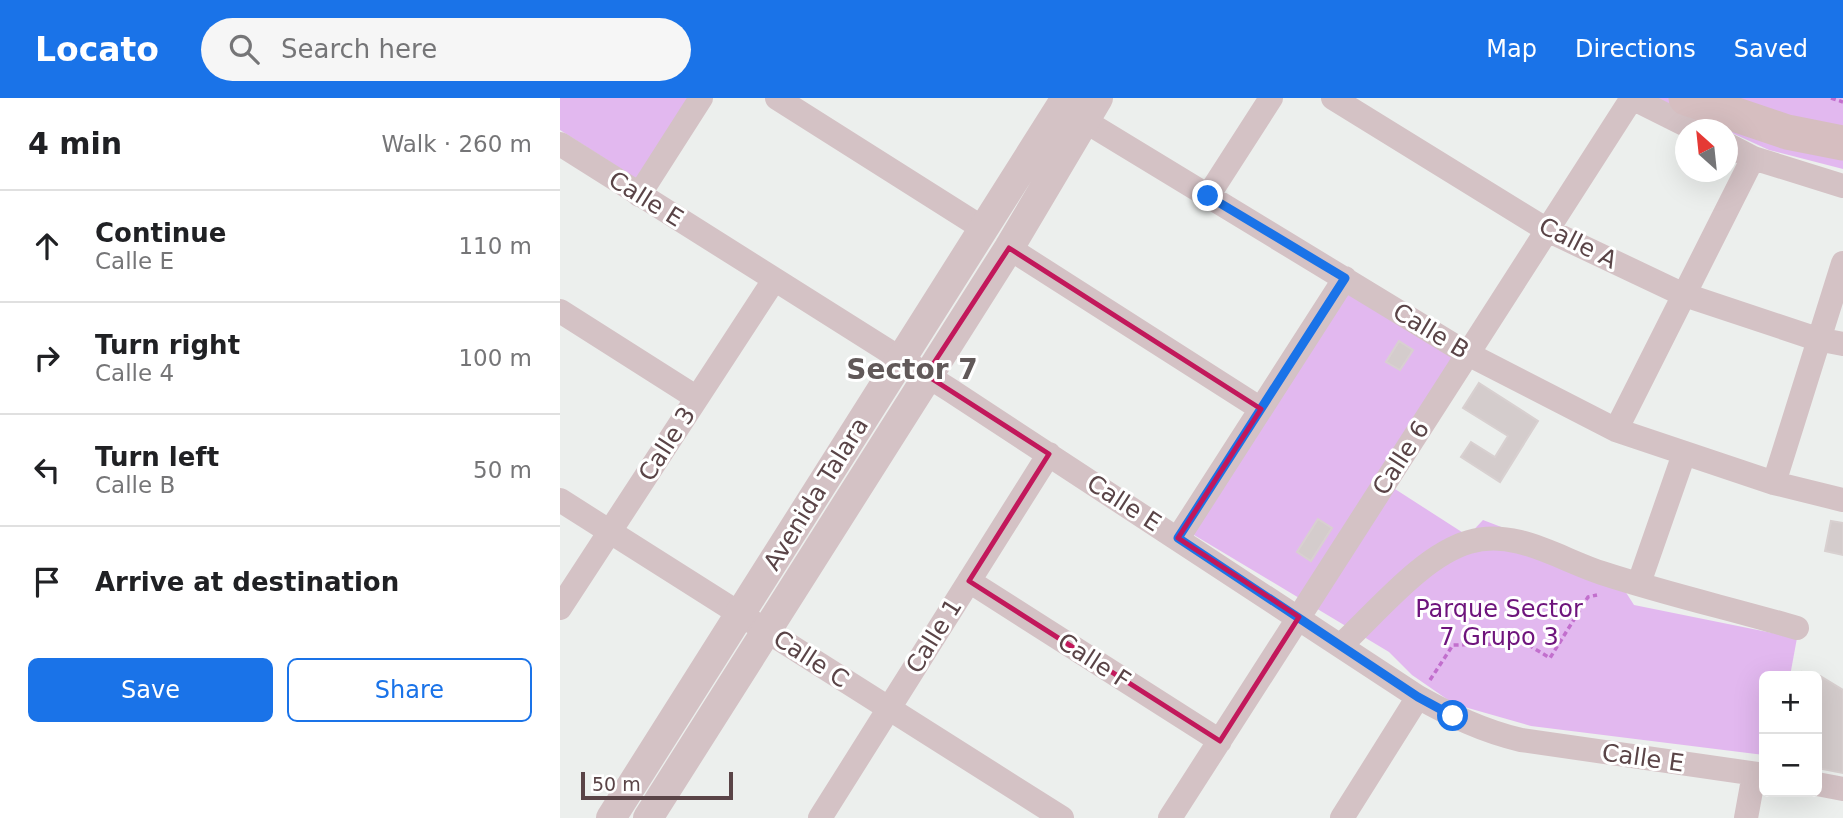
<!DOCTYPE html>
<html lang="en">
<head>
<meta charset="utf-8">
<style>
	body { margin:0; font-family:"DejaVu Sans",sans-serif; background:#f6f6f6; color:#202124 }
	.controls { position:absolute; right:21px; bottom:21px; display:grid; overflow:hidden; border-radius:10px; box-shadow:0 7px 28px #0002 }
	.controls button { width:63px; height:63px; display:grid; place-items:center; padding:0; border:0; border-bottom:2px solid #e0e0e0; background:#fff; color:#202124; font:35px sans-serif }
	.compass { position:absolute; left:1115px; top:21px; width:63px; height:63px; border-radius:50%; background:#fff; box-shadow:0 7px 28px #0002; rotate:333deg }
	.scale { position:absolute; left:21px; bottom:18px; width:152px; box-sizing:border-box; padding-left:7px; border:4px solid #5a4447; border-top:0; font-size:19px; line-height:24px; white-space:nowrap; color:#5a4447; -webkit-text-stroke:5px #fff; paint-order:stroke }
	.stop { position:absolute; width:21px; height:21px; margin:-16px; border:5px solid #1a73e8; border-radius:50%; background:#fff }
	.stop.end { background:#1a73e8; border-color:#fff; box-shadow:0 2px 7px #0008 }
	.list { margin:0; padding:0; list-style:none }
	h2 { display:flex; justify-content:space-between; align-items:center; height:91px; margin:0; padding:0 28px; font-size:30px }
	h2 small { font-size:23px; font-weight:400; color:#757577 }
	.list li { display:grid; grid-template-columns:46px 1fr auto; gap:21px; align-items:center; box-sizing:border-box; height:112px; padding:0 28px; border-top:2px solid #e0e0e0 }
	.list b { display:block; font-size:26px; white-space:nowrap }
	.list p { margin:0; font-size:23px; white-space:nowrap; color:#757577 }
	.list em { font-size:23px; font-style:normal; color:#757577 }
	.actions { display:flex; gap:14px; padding:21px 28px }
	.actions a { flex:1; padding:16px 0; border:2px solid #1a73e8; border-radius:10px; text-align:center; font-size:24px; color:#1a73e8 }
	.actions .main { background:#1a73e8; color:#fff }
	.icon { flex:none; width:38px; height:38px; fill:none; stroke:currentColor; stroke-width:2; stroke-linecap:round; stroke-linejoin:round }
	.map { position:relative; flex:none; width:1283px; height:720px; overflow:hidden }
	header { display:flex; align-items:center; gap:42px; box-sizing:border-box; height:98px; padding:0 35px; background:#1a73e8; color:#fff }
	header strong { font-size:33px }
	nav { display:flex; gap:38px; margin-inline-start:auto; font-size:24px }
	.search { width:490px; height:63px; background:#f6f6f6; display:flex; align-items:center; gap:18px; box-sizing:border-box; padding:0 24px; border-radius:38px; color:#757577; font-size:26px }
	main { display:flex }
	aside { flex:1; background:#fff }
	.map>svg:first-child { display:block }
</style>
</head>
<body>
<header>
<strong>Locato</strong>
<div class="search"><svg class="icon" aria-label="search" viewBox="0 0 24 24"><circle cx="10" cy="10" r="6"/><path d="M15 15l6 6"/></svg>Search here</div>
<nav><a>Map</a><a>Directions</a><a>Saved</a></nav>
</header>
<main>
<aside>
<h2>4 min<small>Walk · 260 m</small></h2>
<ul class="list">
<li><svg class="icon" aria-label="ahead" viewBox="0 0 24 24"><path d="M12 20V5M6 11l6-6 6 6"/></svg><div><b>Continue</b><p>Calle E</p></div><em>110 m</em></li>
<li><svg class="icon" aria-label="right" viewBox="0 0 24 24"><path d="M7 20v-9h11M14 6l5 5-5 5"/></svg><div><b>Turn right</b><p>Calle 4</p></div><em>100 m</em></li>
<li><svg class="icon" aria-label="left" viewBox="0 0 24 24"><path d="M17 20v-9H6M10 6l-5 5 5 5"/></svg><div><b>Turn left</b><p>Calle B</p></div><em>50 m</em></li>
<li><svg class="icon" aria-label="arrive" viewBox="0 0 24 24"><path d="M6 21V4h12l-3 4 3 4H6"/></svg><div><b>Arrive at destination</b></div></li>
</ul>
<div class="actions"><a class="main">Save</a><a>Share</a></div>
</aside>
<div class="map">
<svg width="1283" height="720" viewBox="0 0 1283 720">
	<rect width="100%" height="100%" fill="#ecefed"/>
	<path fill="#e2b8ef" d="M0 0H129L77 81 0 32Z
		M1096 0H1115L1283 57V71L1209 52Z
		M1160 0H1283V30Z
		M786 195 896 261 821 382 908 438 923 422 1051 471 1074 507 1237 540 1230 578H1204V657L971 628 894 606 852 577 829 554 629 434Z"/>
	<path fill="#d4cccc" stroke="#d8d0d0" stroke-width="2" d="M839 243 853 252 840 272 826 264Z
		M919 285 978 323 940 384 901 359 911 344 935 359 948 338 903 310Z
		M758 421 772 430 751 463 737 454Z
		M1271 423 1283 425V457L1265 453Z
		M1242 574 1260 578 1283 592V675L1257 670V578H1241Z"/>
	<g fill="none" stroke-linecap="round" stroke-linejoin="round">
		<path stroke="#c26fcd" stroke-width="3.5" stroke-dasharray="5 3.5" stroke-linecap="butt" d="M1271 0 1283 4
			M870 582 893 547 939 546 947 534 990 560 1028 499 1037 497"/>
		<path stroke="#d4c2c5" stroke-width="24" d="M217 0 424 131
			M773 0 987 132 1122 196 1257 241 1283 246
			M1072 0 1136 32
			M510 14 908 256 1056 332 1214 385 1283 402
			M0 46 390 292 858 599C892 618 923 633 961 642L1204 677
			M1168 47 1193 60 1283 88
			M79 97 141 0
			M648 98 711 0
			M449 150 701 311
			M0 213 137 300
			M1056 332 1193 60
			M1214 385 1283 165
			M0 402 502 720
			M618 440 785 180
			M409 483 660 643
			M1079 485 1124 356
			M0 510 214 182
			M781 547C816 515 863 457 909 444 955 430 999 461 1042 475 1106 496 1172 511 1237 530
			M1257 686 1283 691
			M260 720 489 356
			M610 720 1072 0
			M782 720 858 599
			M1186 720 1194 676"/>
		<path stroke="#d4c2c5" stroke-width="30" d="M51 720 506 0
			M88 720 449 150 538 0"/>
		<path stroke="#d6bec0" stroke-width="35" d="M1126 0 1227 34 1283 45"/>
	</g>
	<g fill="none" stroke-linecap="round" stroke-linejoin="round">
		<path stroke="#1a73e8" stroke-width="9" d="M648 98 785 180 618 440 858 599 893 618"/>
	</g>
	<path fill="none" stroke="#c2185b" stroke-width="5" stroke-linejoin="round" d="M449 150 701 311 618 440 739 519 660 643 409 483 489 356 366 277Z"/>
	<g text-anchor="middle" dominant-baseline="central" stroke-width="6" stroke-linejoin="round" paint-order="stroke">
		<g font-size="24" fill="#5a4447" stroke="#fff">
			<text transform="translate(86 101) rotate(32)">Calle E</text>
			<text transform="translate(1018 145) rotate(27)">Calle A</text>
			<text transform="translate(871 233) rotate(31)">Calle B</text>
			<text transform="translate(107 346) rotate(-57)">Calle 3</text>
			<text transform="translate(841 360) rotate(-57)">Calle 6</text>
			<text transform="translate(256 396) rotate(-58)">Avenida Talara</text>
			<text transform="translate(564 405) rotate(33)">Calle E</text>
			<text transform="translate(374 538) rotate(-58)">Calle 1</text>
			<text transform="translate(251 561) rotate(33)">Calle C</text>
			<text transform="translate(534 563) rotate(33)">Calle F</text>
			<text transform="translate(1083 660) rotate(8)">Calle E</text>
		</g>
		<g font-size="24" fill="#6e147c" stroke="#fff">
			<text x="939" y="511">Parque Sector<tspan x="939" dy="28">7 Grupo 3</tspan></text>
		</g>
		<g font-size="28" font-weight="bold" fill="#615959" stroke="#fff">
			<text x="352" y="271">Sector 7</text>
		</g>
	</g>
</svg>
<div class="controls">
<button>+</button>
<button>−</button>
</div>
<svg class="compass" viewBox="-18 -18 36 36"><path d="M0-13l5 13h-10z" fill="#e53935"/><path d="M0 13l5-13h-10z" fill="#757577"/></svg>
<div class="scale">50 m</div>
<div class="stop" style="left:893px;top:618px"></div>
<div class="stop end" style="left:648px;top:98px"></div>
</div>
</main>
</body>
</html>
